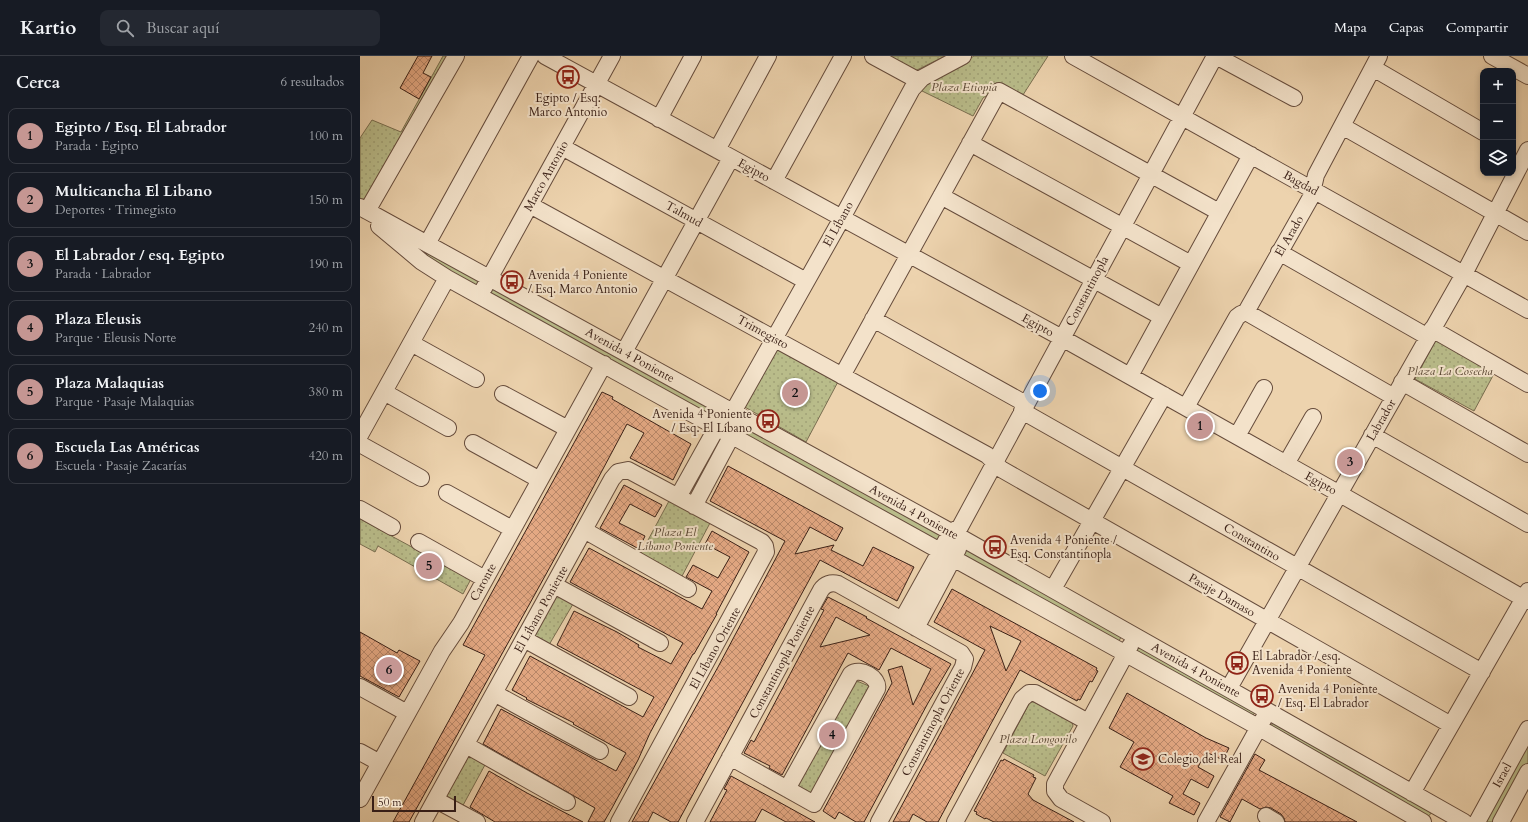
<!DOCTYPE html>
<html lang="es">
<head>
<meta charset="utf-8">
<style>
	body { margin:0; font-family:Cardo,serif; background:#242831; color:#f1f3f6 }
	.controls { position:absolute; right:12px; top:12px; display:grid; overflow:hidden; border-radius:8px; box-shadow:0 2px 6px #0003 }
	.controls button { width:36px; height:36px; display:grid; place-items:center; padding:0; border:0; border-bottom:1px solid #363941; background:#171b24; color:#f1f3f6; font:20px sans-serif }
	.scale { position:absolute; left:12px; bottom:10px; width:84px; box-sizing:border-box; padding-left:4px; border:2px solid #391f16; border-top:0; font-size:11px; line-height:14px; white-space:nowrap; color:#391f16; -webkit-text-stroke:3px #f3e2ca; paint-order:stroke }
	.you { position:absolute; left:680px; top:335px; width:14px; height:14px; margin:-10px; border:3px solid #fff; border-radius:50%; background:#1a73e8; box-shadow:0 0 0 6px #1a73e833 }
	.badge { display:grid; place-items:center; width:26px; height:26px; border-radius:50%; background:#c59692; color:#111; font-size:13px; font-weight:700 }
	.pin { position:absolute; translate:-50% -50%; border:2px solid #fff; box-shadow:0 1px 4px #0006 }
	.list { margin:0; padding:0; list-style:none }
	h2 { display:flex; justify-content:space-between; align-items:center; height:52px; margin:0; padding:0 16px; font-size:17px }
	h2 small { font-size:13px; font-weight:400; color:#9ea1a6 }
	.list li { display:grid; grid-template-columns:26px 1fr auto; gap:12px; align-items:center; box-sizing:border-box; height:56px; margin:0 8px 8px; padding:0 8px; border:1px solid #363941; border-radius:8px }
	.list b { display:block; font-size:15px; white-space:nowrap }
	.list p { margin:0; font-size:13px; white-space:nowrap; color:#9ea1a6 }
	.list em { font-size:13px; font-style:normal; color:#9ea1a6 }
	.icon { flex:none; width:22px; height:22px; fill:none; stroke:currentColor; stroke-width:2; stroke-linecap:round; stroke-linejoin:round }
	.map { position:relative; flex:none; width:1168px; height:766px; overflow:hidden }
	header { display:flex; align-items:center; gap:24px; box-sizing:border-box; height:56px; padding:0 20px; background:#171b24; border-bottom:1px solid #363941 }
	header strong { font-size:19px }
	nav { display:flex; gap:22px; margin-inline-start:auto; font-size:14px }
	.search { width:280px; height:36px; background:#242831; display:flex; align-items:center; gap:10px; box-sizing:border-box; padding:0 14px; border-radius:8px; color:#9ea1a6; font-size:15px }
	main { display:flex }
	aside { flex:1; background:#171b24 }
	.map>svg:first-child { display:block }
</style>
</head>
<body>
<header>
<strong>Kartio</strong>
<div class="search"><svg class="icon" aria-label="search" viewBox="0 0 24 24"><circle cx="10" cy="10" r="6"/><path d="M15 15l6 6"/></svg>Buscar aquí</div>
<nav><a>Mapa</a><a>Capas</a><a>Compartir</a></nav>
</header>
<main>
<aside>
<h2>Cerca<small>6 resultados</small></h2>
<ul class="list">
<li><span class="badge">1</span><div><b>Egipto / Esq. El Labrador</b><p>Parada · Egipto</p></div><em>100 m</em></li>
<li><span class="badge">2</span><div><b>Multicancha El Libano</b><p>Deportes · Trimegisto</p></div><em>150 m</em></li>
<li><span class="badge">3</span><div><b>El Labrador / esq. Egipto</b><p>Parada · Labrador</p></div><em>190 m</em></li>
<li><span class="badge">4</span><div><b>Plaza Eleusis</b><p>Parque · Eleusis Norte</p></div><em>240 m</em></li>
<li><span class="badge">5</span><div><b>Plaza Malaquias</b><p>Parque · Pasaje Malaquias</p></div><em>380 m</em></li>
<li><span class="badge">6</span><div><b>Escuela Las Américas</b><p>Escuela · Pasaje Zacarías</p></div><em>420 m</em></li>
</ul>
</aside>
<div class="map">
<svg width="1168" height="766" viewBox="0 0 1168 766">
	<defs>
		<pattern id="park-dots" width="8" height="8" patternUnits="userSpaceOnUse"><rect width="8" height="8" fill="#b9bc8a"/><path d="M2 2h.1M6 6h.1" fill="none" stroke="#a0a176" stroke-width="1.8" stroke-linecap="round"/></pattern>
		<pattern id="building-cross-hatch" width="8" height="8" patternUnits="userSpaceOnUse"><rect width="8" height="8" fill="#e6aa85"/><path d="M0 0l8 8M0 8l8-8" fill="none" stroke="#bb8a6c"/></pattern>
	</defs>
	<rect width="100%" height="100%" fill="#edd3ae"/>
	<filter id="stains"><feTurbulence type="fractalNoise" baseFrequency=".005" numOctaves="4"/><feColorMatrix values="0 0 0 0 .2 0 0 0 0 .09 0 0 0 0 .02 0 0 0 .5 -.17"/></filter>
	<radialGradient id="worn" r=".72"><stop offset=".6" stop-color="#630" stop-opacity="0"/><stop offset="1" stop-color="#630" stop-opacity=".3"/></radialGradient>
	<path fill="#b9bc8a" stroke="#796e50" d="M47 185 120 224 117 230 68 205Z
		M129 230 359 354 353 364 125 238Z
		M376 364 581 479 575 486 376 374Z
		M603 489 763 578 757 588 597 498Z
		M777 590 895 656 890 665 773 599Z
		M914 665 1073 755 1066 763 909 673Z
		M1168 682V708L1136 766H1122Z"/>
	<path fill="url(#park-dots)" stroke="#796e50" d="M83 0H90L6 151 0 147V82L12 64 41 76Z
		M527 0H585L555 15Z
		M614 0H688L661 42 638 32 623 42 613 60 558 33Z
		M1077 282 1136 314 1114 355 1055 323Z
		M418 289 480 322 446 386 383 350Z
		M309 445 350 467 321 522 280 499Z
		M0 463 111 523 103 538 18 490 15 496 0 488Z
		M197 539 213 548 186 594 171 585Z
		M492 623 509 630 451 740 433 729Z
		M670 646H674L712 666 713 670 685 720 643 697Z
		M107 696 126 707 101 753 81 743Z"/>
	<path fill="url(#building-cross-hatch)" stroke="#391f16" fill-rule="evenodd" d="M58 0H72L63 17 71 21 59 43 40 32Z
		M242 336 253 341 252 343 331 388 313 424 270 402 284 377 267 368 211 473 49 766H33L125 599 103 589Z
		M368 410 483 472 476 485 450 471 435 498 474 489 471 494 503 510 513 491 554 511 537 545 460 504 318 766H311L293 756 288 766H272L358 611 425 485 350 445Z
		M264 429 302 449 295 461 270 448 259 467 285 480 279 493 240 472Z
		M352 475 389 496 356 558H357L334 598H333L290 677 278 704 252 752 244 766H228L235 752 123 688 141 653 256 715 266 697 213 668 214 667 166 643 167 642 152 634 170 600 283 661 294 641 197 589 214 555 257 576 279 589 278 591 311 608 323 587 210 526 229 492 342 553 352 535 326 521 333 509 358 522 370 501 345 488Z
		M592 533 737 612 736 614 738 615 732 626 730 625 720 644 718 643 717 645 660 614 578 766H567L553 758 549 766H533L625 594 574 566ZM630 570 661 585 646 615Z
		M468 541 507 561 506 562 591 608 568 647 504 766H496L479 756 475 763 463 755 532 627 528 614 542 610 553 649 571 613 567 611 531 592 519 614 488 597 422 719 409 712 410 710 384 697 391 684 394 686 428 622 464 554 461 553ZM476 561 510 579 460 591Z
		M0 576 37 597 39 594 60 605 39 641 0 620Z
		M767 637 846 682 869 692 863 704 846 696 838 711 854 720 848 732 831 723 823 738 840 747 834 759 809 747 813 740 760 711 774 686 749 672Z
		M895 698 905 704 899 714 997 766H925L924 762 921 758 911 752 906 751 900 753 882 743 870 766 860 761Z
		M644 703 674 719 673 721 676 722 668 738 673 744 714 766H634L626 762 625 763 616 758 617 756 614 755 641 704 643 705Z
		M129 715 167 737 223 766H135L110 751Z
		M371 720 410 741 455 766H426L402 753 395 766H350L367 734 364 733Z"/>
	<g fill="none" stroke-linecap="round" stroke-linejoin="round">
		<g stroke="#664c3c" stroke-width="18">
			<path id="minor" d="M185 0 702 282 987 442 1168 545
				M513 0 559 25
				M713 0 1168 254
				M856 0 934 42
				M1132 0 1168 20
				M1013 12 1123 76
				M299 63 333 0
				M982 70 1168 176
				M610 87 831 208
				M202 91 446 225
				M357 94 408 0
				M414 125 483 0
				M581 140 802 261
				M170 149 627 399 641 413 1091 669
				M0 151 591 476 1104 766
				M7 155 96 0
				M19 170 62 206 87 222 889 666 1063 766
				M67 188 171 0
				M919 196 1068 281
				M124 232 252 0
				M886 256 1034 341
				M513 263 666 348
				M1072 273 1168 328
				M51 287 116 323
				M264 296 371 102
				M482 320 639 35 859 156
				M770 320 891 99
				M1042 326 1168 398
				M24 336 88 372
				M143 338 208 373
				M826 351 877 261 881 258 886 256 951 141 956 119 1019 0
				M662 355 1122 616
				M0 379 87 222
				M1012 379 1168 468
				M877 380 904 332
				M113 387 180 424
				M0 388 61 422
				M926 408 953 361
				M87 437 152 473
				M318 441 357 371 373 356 482 162 552 33 562 22 603 0
				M334 450 372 379V369
				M0 453 32 471
				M224 474 328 533
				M59 486 125 523
				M194 529 300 587
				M693 533 804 339
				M542 564 591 476 600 471 855 0
				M556 572 598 493
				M164 583 269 641
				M0 631 47 657
				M869 632 1104 218 1168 94
				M134 637 240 695
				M106 689 207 746
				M0 696 20 707
				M370 701 454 748 517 633C520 622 500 611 491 618L427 733
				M1052 737 1168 535
				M0 743 82 595 101 567 244 308
				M76 744 117 766
				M906 760 916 766
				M63 766 252 423 258 416 268 414 402 486 405 490 406 496 259 766
				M335 766 461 534C465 528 471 526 478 528L601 597 605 603 603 611 519 766
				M595 766 662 643 669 637H675L728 666
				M742 766 701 743 695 735V728L770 590
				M846 766 904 662
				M1117 766 1168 673
				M1141 766 1168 716"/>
		</g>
		<use href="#minor" stroke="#f3e2ca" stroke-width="16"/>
	</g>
	<defs>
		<g id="bus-ring" transform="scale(1.15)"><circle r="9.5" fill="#f3e2ca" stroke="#8f2418" stroke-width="1.5"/><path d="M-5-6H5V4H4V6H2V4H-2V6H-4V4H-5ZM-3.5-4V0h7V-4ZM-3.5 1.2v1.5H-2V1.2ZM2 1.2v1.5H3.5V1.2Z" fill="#8f2418"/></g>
		<g id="school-ring" transform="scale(1.15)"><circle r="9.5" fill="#f3e2ca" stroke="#8f2418" stroke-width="1.5"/><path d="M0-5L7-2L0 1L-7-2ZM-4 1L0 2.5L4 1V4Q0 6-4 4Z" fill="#8f2418"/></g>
	</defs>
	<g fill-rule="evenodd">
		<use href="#bus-ring" x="208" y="21"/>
		<use href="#bus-ring" x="152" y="226"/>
		<use href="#bus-ring" x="408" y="365"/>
		<use href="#bus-ring" x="635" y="491"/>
		<use href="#bus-ring" x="877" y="607"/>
		<use href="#bus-ring" x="902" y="640"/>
		<use href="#school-ring" x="783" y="703"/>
	</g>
	<g text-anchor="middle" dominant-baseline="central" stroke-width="4" stroke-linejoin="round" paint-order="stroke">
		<g font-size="12" font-style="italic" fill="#594633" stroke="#f3e2ca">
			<text x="604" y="31">Plaza Etiopia</text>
			<text x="1090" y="315">Plaza La Cosecha</text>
			<text x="315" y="476">Plaza El<tspan x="315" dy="14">Líbano Poniente</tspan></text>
			<text x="678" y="683">Plaza Longovilo</text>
		</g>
		<g font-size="12" fill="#391f16" stroke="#f3e2ca" text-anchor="start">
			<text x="208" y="42" text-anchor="middle">Egipto / Esq.<tspan x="208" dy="14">Marco Antonio</tspan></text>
			<text x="168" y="219">Avenida 4 Poniente<tspan x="168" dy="14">/ Esq. Marco Antonio</tspan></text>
			<text x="392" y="358" text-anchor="end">Avenida 4 Poniente<tspan x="392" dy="14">/ Esq. El Líbano</tspan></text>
			<text x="650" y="484">Avenida 4 Poniente /<tspan x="650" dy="14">Esq. Constantinopla</tspan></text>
			<text x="892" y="600">El Labrador / esq.<tspan x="892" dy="14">Avenida 4 Poniente</tspan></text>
			<text x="918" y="633">Avenida 4 Poniente<tspan x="918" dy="14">/ Esq. El Labrador</tspan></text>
			<text x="798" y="703">Colegio del Real</text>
		</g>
		<g font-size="12" fill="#391f16" stroke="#f3e2ca">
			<text transform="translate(394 114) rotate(29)">Egipto</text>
			<text transform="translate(186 120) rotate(-61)">Marco Antonio</text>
			<text transform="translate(941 127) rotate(29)">Bagdad</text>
			<text transform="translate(324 158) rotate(29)">Talmud</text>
			<text transform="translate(478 168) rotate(-61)">El Líbano</text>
			<text transform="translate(929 180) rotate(-60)">El Arado</text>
			<text transform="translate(727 235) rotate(-62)">Constantinopla</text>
			<text transform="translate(678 269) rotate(29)">Egipto</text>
			<text transform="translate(403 276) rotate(29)">Trimegisto</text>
			<text transform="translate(270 299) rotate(29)">Avenida 4 Poniente</text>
			<text transform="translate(1021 364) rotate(-60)">Labrador</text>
			<text transform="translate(961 427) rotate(29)">Egipto</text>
			<text transform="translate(554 456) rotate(29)">Avenida 4 Poniente</text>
			<text transform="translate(892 486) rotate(30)">Constantino</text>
			<text transform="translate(123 526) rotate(-61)">Caronte</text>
			<text transform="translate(862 539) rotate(30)">Pasaje Damaso</text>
			<text transform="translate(181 553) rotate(-61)">El Líbano Poniente</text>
			<text transform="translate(355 592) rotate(-61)">El Líbano Oriente</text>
			<text transform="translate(422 606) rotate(-62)">Constantinopla Poniente</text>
			<text transform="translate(836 614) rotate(29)">Avenida 4 Poniente</text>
			<text transform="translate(573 666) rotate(-62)">Constantinopla Oriente</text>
			<text transform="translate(1142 719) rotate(-61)">Israel</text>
		</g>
	</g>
	<rect width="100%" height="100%" filter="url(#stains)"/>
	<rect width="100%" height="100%" fill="url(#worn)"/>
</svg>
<div class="controls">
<button>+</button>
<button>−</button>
<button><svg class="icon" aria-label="layers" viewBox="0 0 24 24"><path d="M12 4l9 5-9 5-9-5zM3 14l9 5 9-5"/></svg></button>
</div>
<div class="scale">50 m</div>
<div class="you"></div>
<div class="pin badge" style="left:840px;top:370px">1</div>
<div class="pin badge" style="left:435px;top:337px">2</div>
<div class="pin badge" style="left:990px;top:406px">3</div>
<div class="pin badge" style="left:472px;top:679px">4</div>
<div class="pin badge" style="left:69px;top:510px">5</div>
<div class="pin badge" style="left:29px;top:614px">6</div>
</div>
</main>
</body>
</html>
